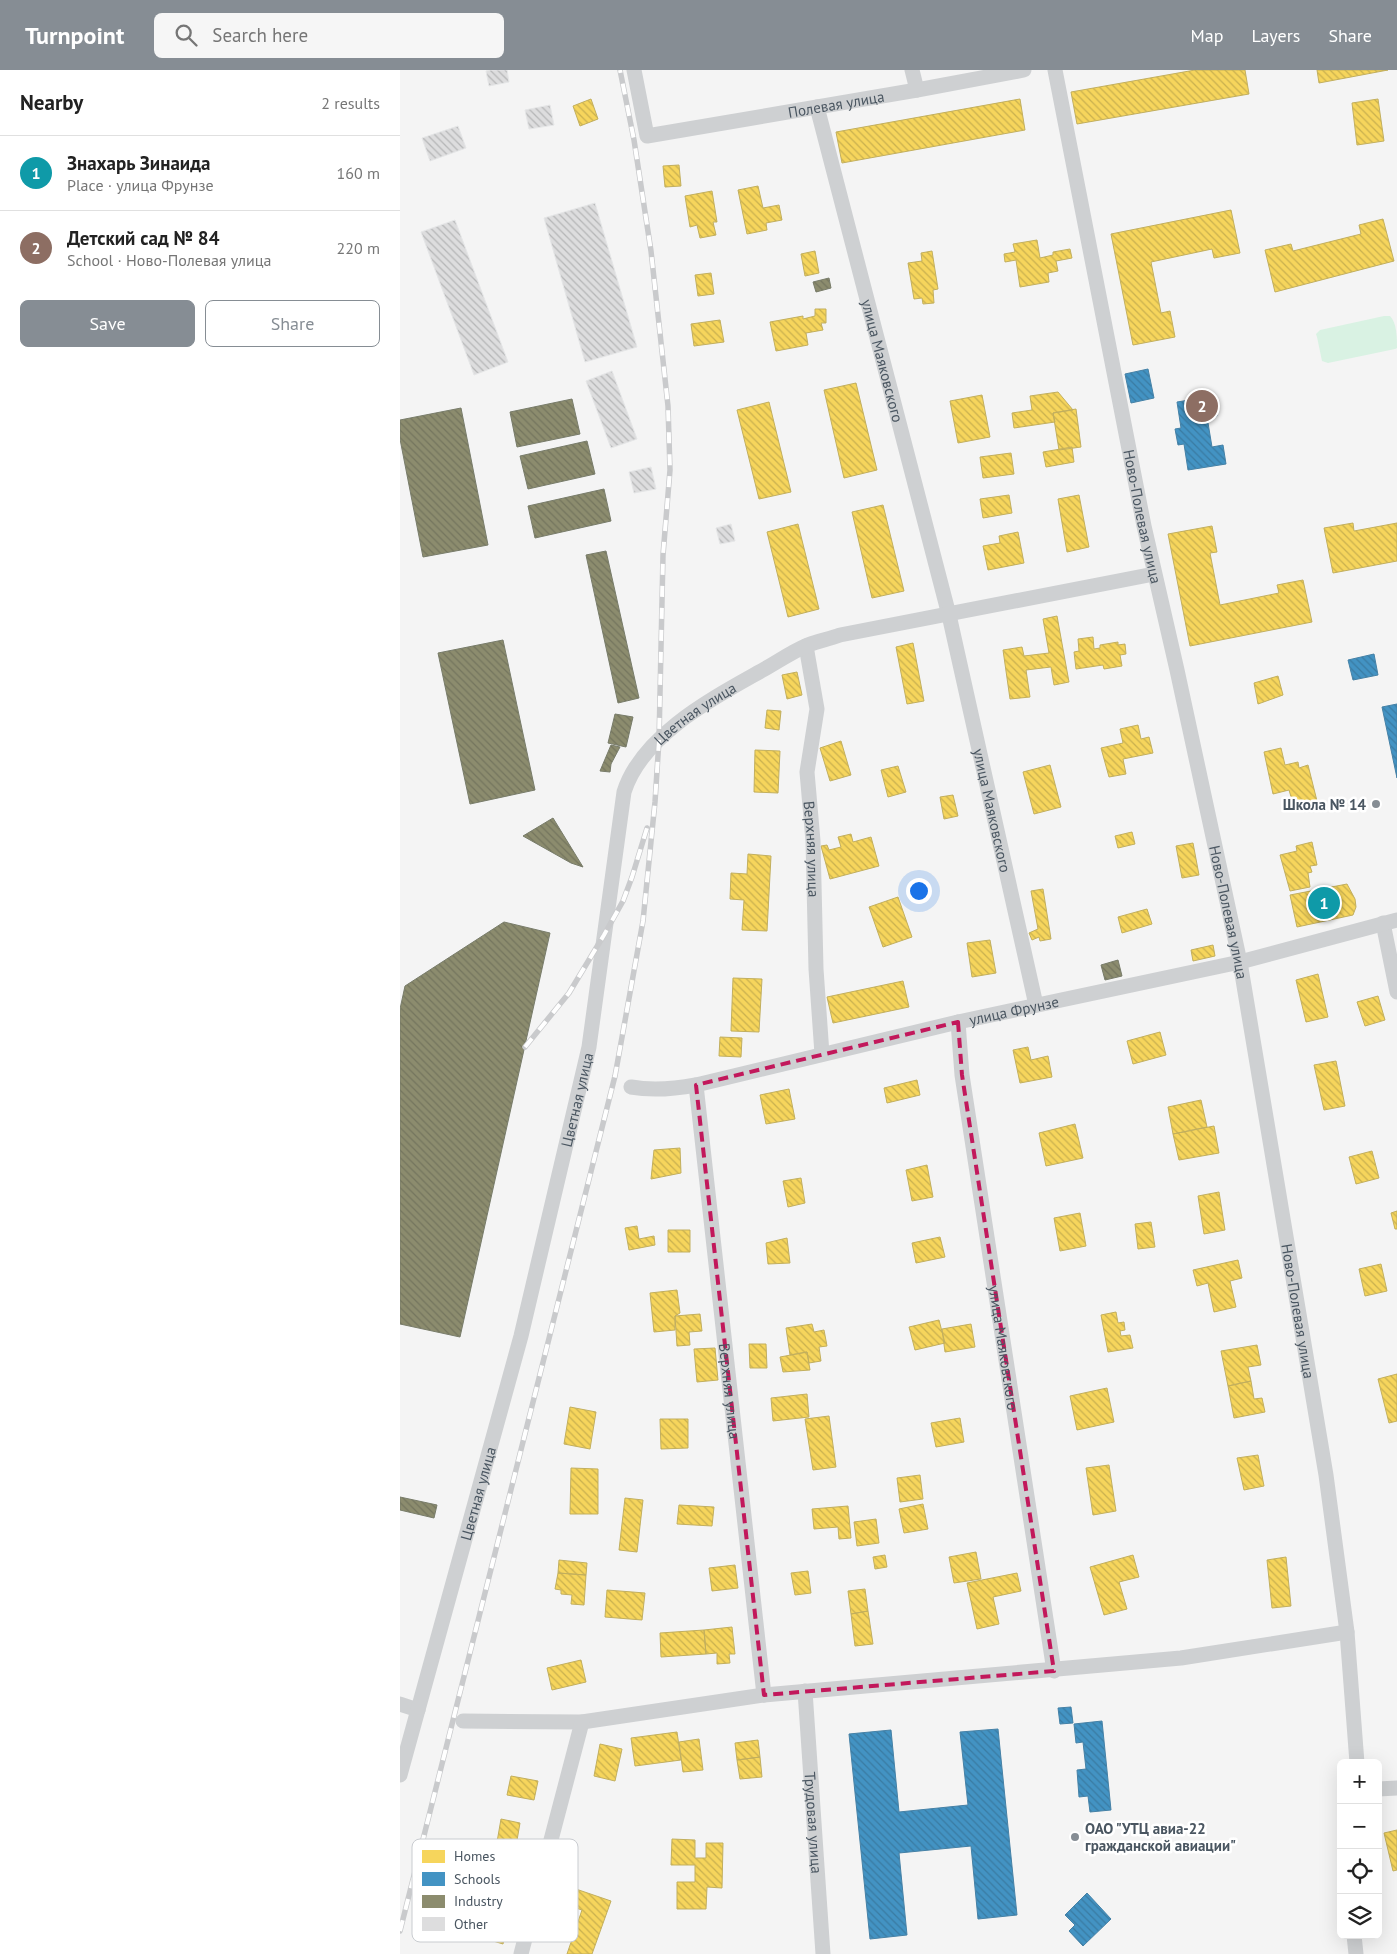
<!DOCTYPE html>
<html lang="en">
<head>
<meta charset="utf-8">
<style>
	body { margin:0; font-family:"PT Sans",sans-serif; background:#f6f6f6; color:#222 }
	.controls { position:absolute; right:15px; bottom:15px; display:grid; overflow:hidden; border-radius:8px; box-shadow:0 5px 20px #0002 }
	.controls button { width:45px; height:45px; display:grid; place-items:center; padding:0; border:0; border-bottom:1px solid #e0e0e0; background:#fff; color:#222; font:25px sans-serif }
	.you { position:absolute; left:518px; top:820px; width:18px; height:18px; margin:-12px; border:4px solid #fff; border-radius:50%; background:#1a73e8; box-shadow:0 0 0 8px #1a73e833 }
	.badge { display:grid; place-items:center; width:32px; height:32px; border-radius:50%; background:#868d94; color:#fff; font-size:16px; font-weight:700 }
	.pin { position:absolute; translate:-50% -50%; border:2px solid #fff; box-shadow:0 1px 5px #0006 }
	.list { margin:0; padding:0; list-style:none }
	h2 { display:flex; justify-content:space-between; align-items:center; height:65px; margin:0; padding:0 20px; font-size:21px }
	h2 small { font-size:16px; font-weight:400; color:#767676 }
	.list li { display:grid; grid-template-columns:32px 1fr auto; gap:15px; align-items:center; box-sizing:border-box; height:75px; padding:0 20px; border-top:1px solid #e0e0e0 }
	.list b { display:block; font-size:19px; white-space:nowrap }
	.list p { margin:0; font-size:16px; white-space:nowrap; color:#767676 }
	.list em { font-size:16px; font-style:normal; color:#767676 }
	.actions { display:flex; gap:10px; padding:15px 20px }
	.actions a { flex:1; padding:11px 0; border:1px solid #868d94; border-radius:8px; text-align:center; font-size:18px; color:#868d94 }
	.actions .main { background:#868d94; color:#fff }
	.icon { flex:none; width:28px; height:28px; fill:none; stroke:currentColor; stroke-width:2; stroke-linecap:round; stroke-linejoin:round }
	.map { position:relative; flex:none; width:997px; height:1884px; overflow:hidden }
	header { display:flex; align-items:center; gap:30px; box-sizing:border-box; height:70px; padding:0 25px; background:#868d94; color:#fff }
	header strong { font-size:24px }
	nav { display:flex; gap:28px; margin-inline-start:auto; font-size:18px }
	.search { width:350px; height:45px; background:#f6f6f6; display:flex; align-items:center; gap:12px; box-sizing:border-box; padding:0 18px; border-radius:8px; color:#767676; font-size:19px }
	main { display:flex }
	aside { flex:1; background:#fff }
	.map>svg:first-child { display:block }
</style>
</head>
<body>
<header>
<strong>Turnpoint</strong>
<div class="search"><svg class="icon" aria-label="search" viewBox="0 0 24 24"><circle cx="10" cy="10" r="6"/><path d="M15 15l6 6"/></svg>Search here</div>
<nav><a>Map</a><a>Layers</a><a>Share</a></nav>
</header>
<main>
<aside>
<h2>Nearby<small>2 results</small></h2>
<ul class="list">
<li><span class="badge" style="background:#0f9aa8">1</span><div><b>Знахарь Зинаида</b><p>Place · улица Фрунзе</p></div><em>160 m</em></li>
<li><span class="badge" style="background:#8d6e63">2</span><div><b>Детский сад № 84</b><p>School · Ново-Полевая улица</p></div><em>220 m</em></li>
</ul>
<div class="actions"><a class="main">Save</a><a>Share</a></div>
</aside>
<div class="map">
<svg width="997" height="1884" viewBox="0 0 997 1884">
	<defs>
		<pattern id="homes-back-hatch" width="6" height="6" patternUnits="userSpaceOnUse" patternTransform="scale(1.25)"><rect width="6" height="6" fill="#f6d55c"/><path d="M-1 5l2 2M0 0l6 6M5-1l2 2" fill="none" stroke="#c9b04f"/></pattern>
		<pattern id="schools-back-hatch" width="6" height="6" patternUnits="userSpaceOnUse" patternTransform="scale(1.25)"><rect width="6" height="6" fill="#4393c3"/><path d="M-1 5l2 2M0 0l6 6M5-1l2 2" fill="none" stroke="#3a7ba2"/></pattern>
		<pattern id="industry-back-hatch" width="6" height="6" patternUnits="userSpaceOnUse" patternTransform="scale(1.25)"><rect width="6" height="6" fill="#8c8c6e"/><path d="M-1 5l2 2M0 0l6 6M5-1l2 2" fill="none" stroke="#74755e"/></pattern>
		<pattern id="building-back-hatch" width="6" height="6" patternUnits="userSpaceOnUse" patternTransform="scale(1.25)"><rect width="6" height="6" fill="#ddddde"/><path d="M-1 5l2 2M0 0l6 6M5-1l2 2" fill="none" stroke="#b5b6b7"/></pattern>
	</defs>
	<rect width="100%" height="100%" fill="#f4f4f4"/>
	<path fill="#d9f2e3" d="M984 246H990C997 253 997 268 997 278L995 279 928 293 922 291 917 267 916 264 920 260Z"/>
	<path fill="url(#homes-back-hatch)" stroke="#c2af5e" d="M795 0H845L849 24 677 54 671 22Z
		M917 0H988L919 13Z
		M191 29 198 49 180 56 173 36Z
		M620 29 625 60 442 93 436 62Z
		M978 29 984 71 957 75 952 33Z
		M279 95 281 116 265 117 263 96Z
		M358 116 363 138 379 135 382 150 366 153 367 160 347 164 338 120Z
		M312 121 317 152H313L316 165 300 168 297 155 290 157 285 126Z
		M831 140 840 183 814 188 812 179 751 192 761 243 770 241 775 267 733 275 711 164Z
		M983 149 994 191 875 222 865 180 891 174 893 181 961 164 959 155Z
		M637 170 640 188 653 185V182L670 179 672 188 656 191 658 201 648 203 649 212 620 217 616 190 605 192 604 184 615 182 613 174Z
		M415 181 419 203 405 206 401 184Z
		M532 181 538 219 533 220 534 233 523 234 522 228 514 229 508 193 522 191 521 183Z
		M311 203 314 224 298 226 295 205Z
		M415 239H426V253H421L423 260 406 263 408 275 376 281 370 252 403 246V249L415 246Z
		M320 250 324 272 294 276 291 254Z
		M456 313 477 400 444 408 424 320Z
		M658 322 673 340 653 343 655 352 614 358 612 343 632 340 630 326Z
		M582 325 590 367 558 373 550 331Z
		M369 332 391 422 359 429 337 340Z
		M676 339 681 377 659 380 653 343Z
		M672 377 674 392 646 397 643 382Z
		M611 383 614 404 583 408 580 387Z
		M609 425 612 443 583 448 580 429Z
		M679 425 689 477 667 482 658 429Z
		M483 435 504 521 472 528 452 442Z
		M953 453 954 461 997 453V491L933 503 924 458Z
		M398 454 419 539 388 547 367 462Z
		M812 456 817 482 810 483 820 535 879 523 877 515 903 510 912 552 790 576 768 464Z
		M618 462 624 493 588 500 583 476 600 473 599 466Z
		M657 546 669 612 654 615 651 597 626 600 630 627 610 629 603 580 622 577 624 586 649 583 643 549Z
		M693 567 694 579 700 578V575L718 572V575L725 574 726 584 720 585 722 596 704 599 703 595 676 599 674 582 679 581 678 569Z
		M513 573 524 631 507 634 496 577Z
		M397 602 402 625 387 629 382 605Z
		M878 606 883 625 858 634 854 613Z
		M367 640 381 641 379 660 365 658Z
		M738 655 741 669 749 667 753 683 723 689 726 704 709 707 701 678 723 673 720 659Z
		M441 671 451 705 430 711 420 678Z
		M881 678 885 695 898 692 899 698 908 695 917 731 894 737 889 720 873 724 864 682Z
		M355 680 380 681 378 723 354 722Z
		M650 695 661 737 634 744 623 702Z
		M498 696 506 722 488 727 481 700Z
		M553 725 558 746 544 749 540 727Z
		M732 762 735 774 718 778 715 766Z
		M451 764 453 772 471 767 479 796 430 809 421 776 427 775 429 780 441 777 438 767Z
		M912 772 917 795 910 796 912 802 908 803 910 817 890 821 880 785 897 781 896 776Z
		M793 773 799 805 782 808 776 776Z
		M348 784 371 786 367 861 342 860 344 830 330 829 331 803 347 804Z
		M947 814 955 829 956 837 953 845 897 857 890 825Z
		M643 819 651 869 640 871 639 867 632 870 629 863 638 859 631 821Z
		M498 827 512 867 483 877 469 837Z
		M747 839 752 854 722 863 718 847Z
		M590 870 596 903 572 907 567 873Z
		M813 875 815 886 793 891 791 880Z
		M918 904 928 947 906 952 896 910Z
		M333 908 362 909 359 962 331 961Z
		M503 911 509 937 433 953 427 927Z
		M978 926 985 950 965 956 957 932Z
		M760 962 766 985 733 994 727 971Z
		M320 967 342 968 341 987 319 986Z
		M628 977 631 990 648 986 652 1007 620 1013 613 980Z
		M936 991 945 1036 924 1040 914 995Z
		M517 1010 520 1025 487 1033 484 1018Z
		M389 1019 395 1049 366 1054 360 1025Z
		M801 1030 807 1057 773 1064 768 1037Z
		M675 1054 683 1088 646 1096 639 1063Z
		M814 1056 819 1083 779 1090 773 1064Z
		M280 1078 281 1103 251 1109 254 1080Z
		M972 1081 979 1108 956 1114 949 1087Z
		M527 1095 533 1127 512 1131 506 1100Z
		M401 1108 405 1133 388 1137 383 1111Z
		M819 1122 825 1160 804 1164 798 1126Z
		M997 1141V1159H995L991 1143Z
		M680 1143 686 1176 660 1181 654 1148Z
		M751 1152 755 1177 738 1179 735 1154Z
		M237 1156 239 1169 254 1166 255 1175 229 1180 225 1158Z
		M268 1160H290V1182H268Z
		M540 1167 545 1187 516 1193 512 1173Z
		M387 1168 390 1193 368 1194 366 1173Z
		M838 1190 842 1208 830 1211 836 1237 814 1242 808 1213 797 1216 793 1200Z
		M981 1194 987 1221 965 1226 959 1199Z
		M277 1220 280 1243 275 1246V1260L254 1262 250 1223Z
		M716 1242 718 1253 724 1252 725 1260 720 1261 721 1266 730 1265 733 1278 708 1282 701 1245Z
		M300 1244 302 1261 289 1262 290 1275 277 1276 275 1246Z
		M539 1250 545 1273 515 1280 509 1257Z
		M412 1254 414 1262 424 1260 427 1276 419 1277 421 1291 409 1293 407 1282 390 1285 386 1258Z
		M571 1254 575 1277 545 1282 542 1259Z
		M349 1274H366L367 1298H350Z
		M857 1275 861 1295 848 1297 851 1311 828 1316 821 1281Z
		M315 1278 318 1310 297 1312 294 1279Z
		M407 1282 410 1300 383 1302 380 1287Z
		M997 1304V1351L989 1353 978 1309Z
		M851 1311 854 1329 862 1328 865 1342 834 1348 828 1316Z
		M707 1318 714 1352 677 1360 670 1326Z
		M407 1324 409 1347 373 1351 371 1328Z
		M170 1337 196 1342 190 1379 164 1374Z
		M429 1346 436 1397 413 1400 405 1349Z
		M560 1348 564 1372 536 1377 531 1353Z
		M260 1349H288V1378L261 1379Z
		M858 1385 864 1416 844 1420 837 1388Z
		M709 1395 716 1441 693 1445 686 1398Z
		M171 1398 198 1399V1444H170Z
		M520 1405 523 1429 500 1432 497 1408Z
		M225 1428 243 1430 237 1482 219 1480Z
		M523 1434 528 1459 504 1463 499 1439Z
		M279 1435 314 1437 312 1456 277 1454Z
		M448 1436 451 1468 439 1469 438 1457 414 1459 412 1439Z
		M476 1449 479 1473 457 1476 454 1452Z
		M576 1482 581 1509 554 1513 549 1487Z
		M485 1485 487 1497 475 1499 473 1487Z
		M733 1485 739 1507 719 1512 727 1539 704 1545 690 1497Z
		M886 1487 891 1536 872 1538 867 1490Z
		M159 1490 187 1493 186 1505 158 1503Z
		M335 1495 338 1518 312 1521 309 1498Z
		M408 1501 411 1523 395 1525 391 1503Z
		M158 1503 186 1505 184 1535 171 1534 172 1525 161 1524V1520L155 1519Z
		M617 1503 621 1521 593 1527 599 1554 577 1559 567 1513Z
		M465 1519 468 1541 451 1544 448 1521Z
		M207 1520 245 1523 242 1550 205 1547Z
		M468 1541 473 1574 455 1576 451 1544Z
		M332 1557 335 1584H329L330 1593 317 1594V1583L306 1584 304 1560Z
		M304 1560 306 1584 261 1587 260 1563Z
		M181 1590 186 1612 152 1620 147 1598Z
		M277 1662 281 1690 235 1696 231 1668Z
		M299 1669 303 1700 283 1702 279 1672Z
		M358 1670 360 1687 337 1690 335 1673Z
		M200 1674 222 1679 215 1711 194 1706Z
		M360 1687 362 1707 340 1709 337 1690Z
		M111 1706 138 1711 134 1730 107 1725Z
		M101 1749 120 1753 116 1776 97 1772Z
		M997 1760V1800L993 1801 984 1763Z
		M272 1769 295 1770V1788H306V1773H323L322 1818 307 1817 306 1839H277V1812H295V1795H271Z
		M170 1817 211 1831 192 1884H167L182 1840 164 1834Z
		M89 1830 113 1837 103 1874 80 1867Z"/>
	<path fill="url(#schools-back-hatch)" stroke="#4581a6" d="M748 299 754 328 731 333 725 304Z
		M814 326 817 346 807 347 812 377 823 375 826 394 788 400 784 374 778 375 775 359 781 358 777 332Z
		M974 584 978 605 953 610 948 590Z
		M997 634V708L982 637Z
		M671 1637 673 1653 660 1654 658 1638Z
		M702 1651 711 1740 690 1742 688 1726 679 1727 677 1700 686 1699 683 1672 676 1673 674 1654Z
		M598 1659 617 1845 578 1849 571 1776 499 1783 507 1865 470 1869 449 1664 491 1660 499 1742 568 1735 560 1662Z
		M687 1823 711 1849 683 1876 669 1861 675 1855 665 1845Z"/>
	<path fill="url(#industry-back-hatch)" stroke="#787c6a" d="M429 208 431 218 416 222 413 212Z
		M172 329 180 364 117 377 110 342Z
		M61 338 88 475 23 487 0 369V350Z
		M187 371 195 404 128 419 120 386Z
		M204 419 211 451 135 468 128 436Z
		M206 481 239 628 218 633 186 485Z
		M103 570 135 720 70 734 38 583Z
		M215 644 233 647 226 677 208 673Z
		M211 675 220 677 211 694 210 702 200 701Z
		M153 748 183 797 171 793 123 766Z
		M104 852 150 863 60 1267 0 1254V939L5 916Z
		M718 890 722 906 705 910 701 895Z
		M0 1427 37 1435 34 1448 0 1440Z"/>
	<path fill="url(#building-back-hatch)" stroke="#e5e6e7" d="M91 0H107L109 12 89 16 86 1Z
		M150 35 154 55 129 59 125 40Z
		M58 56 66 78 30 91 22 68Z
		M195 133 237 277 185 292 144 148Z
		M55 150 108 292 74 305 21 162Z
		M212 301 237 369 211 378 186 311Z
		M251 397 256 419 234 423 229 402Z
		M331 454 335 471 320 474 316 458Z"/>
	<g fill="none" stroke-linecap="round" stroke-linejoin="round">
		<g stroke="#ced0d2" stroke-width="15">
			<path id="s1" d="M234 0 247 66 517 20 624 0"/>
			<path d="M512 0 517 20"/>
			<path id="s2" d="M655 0 744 456 777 600 840 892 926 1405 947 1562 957 1693"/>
			<path id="s3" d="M417 37 549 545 636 935"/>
			<path id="s4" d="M406 576 417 639 407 702 413 771 416 899 422 984"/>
			<path d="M983 853 997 922"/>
			<path id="s5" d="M558 952 562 1005 654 1601"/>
			<path id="s6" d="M296 1015 364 1625"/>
			<path id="s7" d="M231 1017C253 1021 274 1019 296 1015L558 952 840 892 997 850"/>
			<path id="s8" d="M405 1621 423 1884"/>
			<path d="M0 1634 18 1640"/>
			<path d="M63 1651 182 1652 364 1625 781 1588 947 1562"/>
			<path id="s9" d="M0 1705 121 1266 189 977 224 722C242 665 313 628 361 601 376 593 391 582 408 575 418 571 429 569 440 565L754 504"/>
			<path d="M978 1719 997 1718"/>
			<path d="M954 1865 956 1884"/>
			<path d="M121 1884 182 1652"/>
		</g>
		<g stroke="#c9cacc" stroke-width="5.5">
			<path id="rail" d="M125 977 169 923 204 865 223 831 232 807 247 758
				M0 1861 215 1006 243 851 255 732 259 670 263 485 270 400 268 336 251 181 234 70 220 0"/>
		</g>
		<use href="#rail" stroke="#fff" stroke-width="4" stroke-dasharray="11" stroke-linecap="butt"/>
	</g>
	<path fill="none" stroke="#c2185b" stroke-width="4" stroke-dasharray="10 6" stroke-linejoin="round" d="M558 952 562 1005 654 1601 364 1625 296 1015Z"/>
	<g fill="#868d94" stroke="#fff" stroke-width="2">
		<circle cx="976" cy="734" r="5"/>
		<circle cx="675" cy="1767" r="5"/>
	</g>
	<g text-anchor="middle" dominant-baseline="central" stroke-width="5" stroke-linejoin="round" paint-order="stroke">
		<g font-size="15" fill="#4a5661" stroke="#fff">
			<text stroke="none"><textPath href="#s1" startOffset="259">Полевая улица</textPath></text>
			<text stroke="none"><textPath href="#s3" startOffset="262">улица Маяковского</textPath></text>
			<text stroke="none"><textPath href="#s2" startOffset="455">Ново-Полевая улица</textPath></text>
			<text stroke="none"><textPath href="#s9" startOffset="1118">Цветная улица</textPath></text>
			<text stroke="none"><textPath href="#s3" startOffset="725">улица Маяковского</textPath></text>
			<text stroke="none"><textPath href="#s4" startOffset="205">Верхняя улица</textPath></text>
			<text stroke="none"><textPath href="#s2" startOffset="860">Ново-Полевая улица</textPath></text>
			<text stroke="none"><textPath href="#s7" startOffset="392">улица Фрунзе</textPath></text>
			<text stroke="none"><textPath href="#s9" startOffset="698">Цветная улица</textPath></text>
			<text stroke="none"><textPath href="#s2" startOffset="1265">Ново-Полевая улица</textPath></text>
			<text stroke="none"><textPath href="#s5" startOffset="329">улица Маяковского</textPath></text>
			<text stroke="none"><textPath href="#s6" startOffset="308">Верхняя улица</textPath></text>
			<text stroke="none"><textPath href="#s9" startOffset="292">Цветная улица</textPath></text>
			<text stroke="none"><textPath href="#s8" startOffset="132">Трудовая улица</textPath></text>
		</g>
		<g font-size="15" font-weight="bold" fill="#4a5661" stroke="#fff" text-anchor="end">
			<text x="966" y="734">Школа № 14</text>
			<text x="685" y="1758" text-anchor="start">ОАО "УТЦ авиа-22<tspan x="685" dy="17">гражданской авиации"</tspan></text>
		</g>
	</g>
	<rect x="12" y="1769" width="166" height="103" rx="8" fill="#fff" stroke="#c9ccd0" stroke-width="1"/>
	<rect x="22" y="1780" width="23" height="13" fill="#f6d55c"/>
	<rect x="22" y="1802" width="23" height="14" fill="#4393c3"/>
	<rect x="22" y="1825" width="23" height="13" fill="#8c8c6e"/>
	<rect x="22" y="1847" width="23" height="14" fill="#ddddde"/>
	<g font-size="14" fill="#4a5661">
		<text x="54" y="1791">Homes</text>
		<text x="54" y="1814">Schools</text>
		<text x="54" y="1836">Industry</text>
		<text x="54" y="1859">Other</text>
	</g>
</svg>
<div class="controls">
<button>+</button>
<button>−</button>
<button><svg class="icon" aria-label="locate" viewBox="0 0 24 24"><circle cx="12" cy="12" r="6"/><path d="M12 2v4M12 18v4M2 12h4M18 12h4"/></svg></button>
<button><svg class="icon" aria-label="layers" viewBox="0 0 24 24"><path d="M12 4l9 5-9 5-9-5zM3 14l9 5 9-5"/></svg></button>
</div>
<div class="you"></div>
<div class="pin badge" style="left:924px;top:833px;background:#0f9aa8">1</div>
<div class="pin badge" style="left:802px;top:336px;background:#8d6e63">2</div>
</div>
</main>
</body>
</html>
